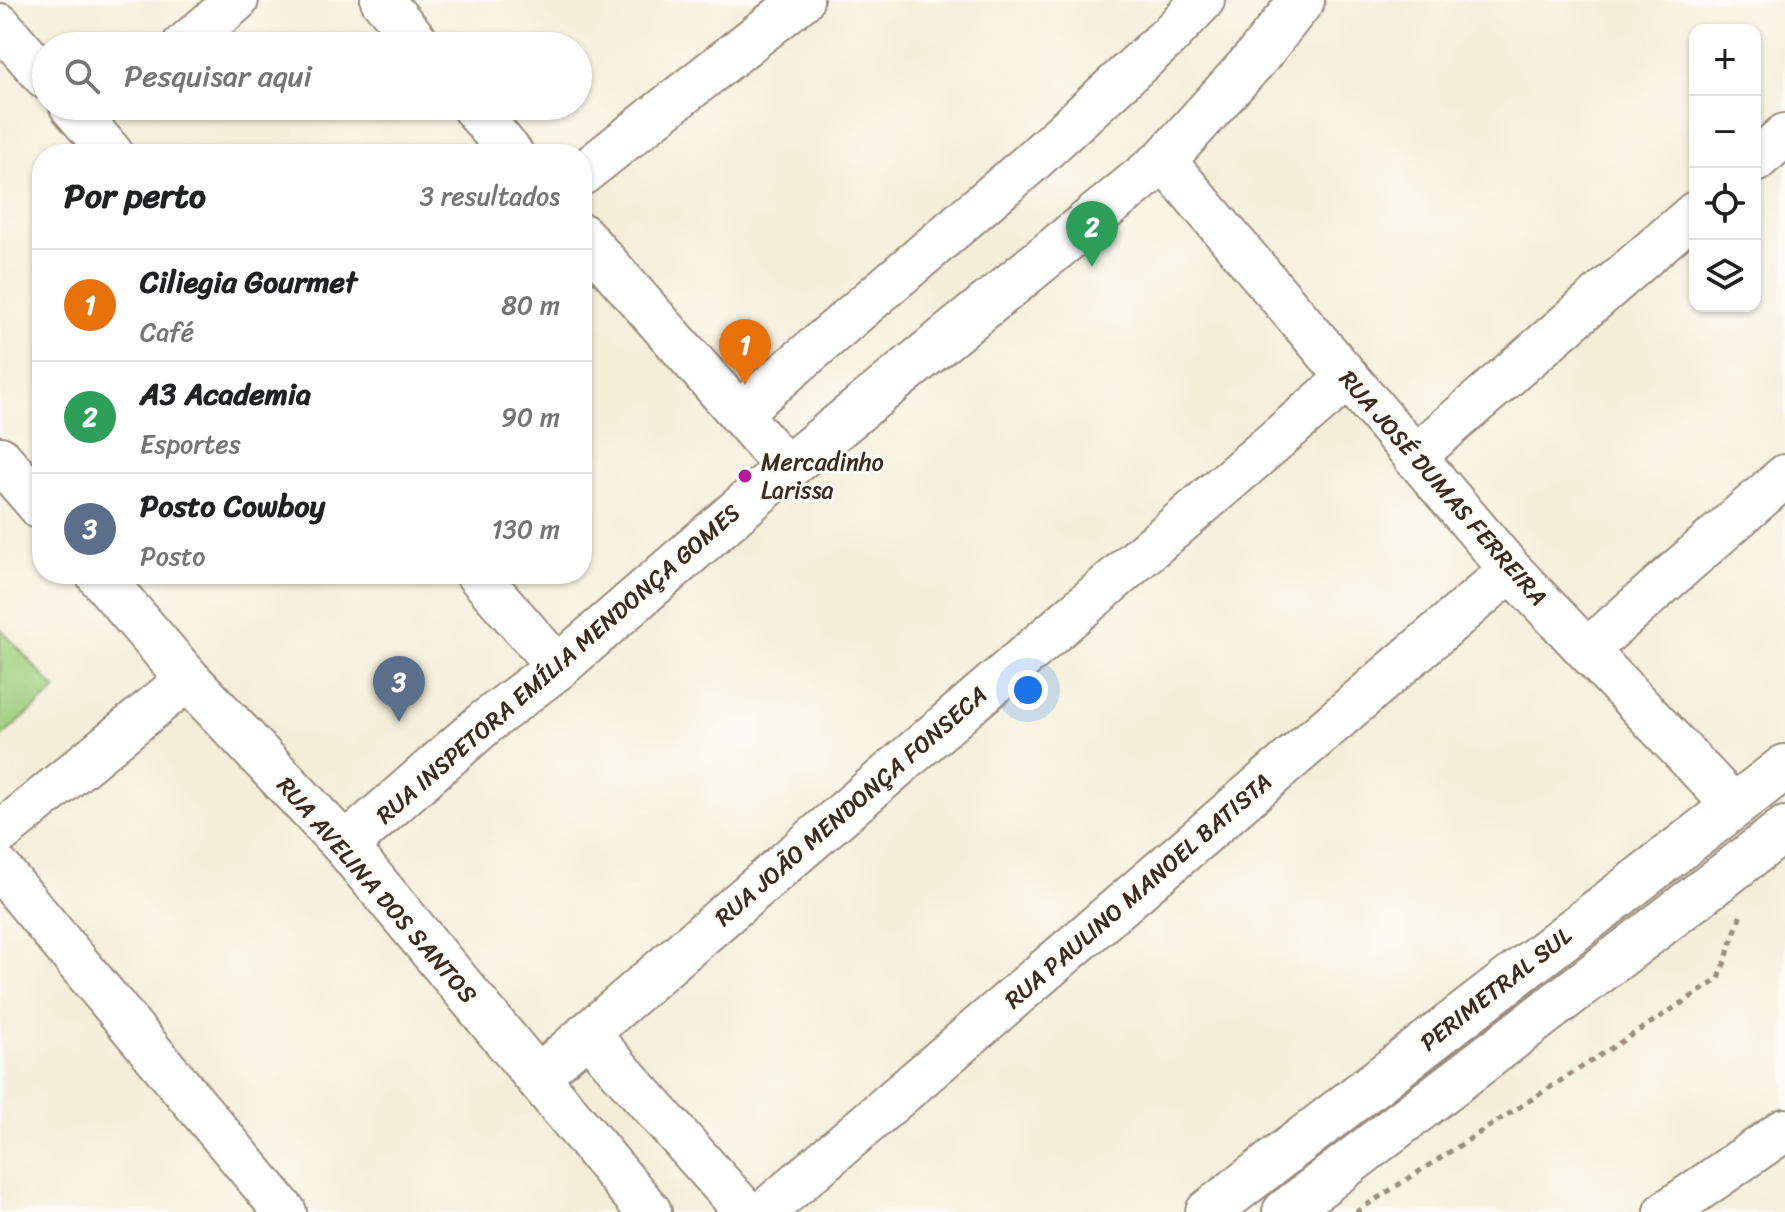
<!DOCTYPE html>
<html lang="pt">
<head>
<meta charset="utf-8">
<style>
	body { margin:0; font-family:Sriracha,sans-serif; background:#f2f2f2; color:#202124 }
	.controls { position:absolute; right:24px; top:24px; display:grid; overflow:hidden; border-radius:16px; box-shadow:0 2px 6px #0004 }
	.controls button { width:72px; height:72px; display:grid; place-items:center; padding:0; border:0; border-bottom:2px solid #e0e0e0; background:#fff; color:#202124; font:40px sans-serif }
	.you { position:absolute; left:1028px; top:690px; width:28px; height:28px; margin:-20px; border:6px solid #fff; border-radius:50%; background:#1a73e8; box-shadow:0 0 0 12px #1a73e833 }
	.badge { display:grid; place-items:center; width:52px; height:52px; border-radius:50%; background:#b5179e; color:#fff; font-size:26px; font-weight:700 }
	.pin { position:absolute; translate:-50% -66px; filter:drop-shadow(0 2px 4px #0008) }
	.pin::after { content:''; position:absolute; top:42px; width:28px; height:24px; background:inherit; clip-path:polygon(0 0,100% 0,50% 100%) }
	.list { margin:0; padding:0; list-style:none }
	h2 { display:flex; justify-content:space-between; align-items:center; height:104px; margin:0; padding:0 32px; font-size:34px }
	h2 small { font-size:26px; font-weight:400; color:#757577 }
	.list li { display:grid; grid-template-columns:52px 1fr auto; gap:24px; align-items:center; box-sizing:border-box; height:112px; padding:0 32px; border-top:2px solid #e0e0e0 }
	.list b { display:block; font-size:30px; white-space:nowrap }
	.list p { margin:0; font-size:26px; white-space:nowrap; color:#757577 }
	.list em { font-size:26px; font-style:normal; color:#757577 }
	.icon { flex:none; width:44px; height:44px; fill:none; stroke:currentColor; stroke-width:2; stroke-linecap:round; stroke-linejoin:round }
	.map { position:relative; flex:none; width:1785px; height:1212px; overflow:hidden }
	.search { position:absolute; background:#fff; box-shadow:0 2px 6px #0004; left:32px; top:32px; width:560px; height:88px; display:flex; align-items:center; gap:20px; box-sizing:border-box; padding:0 28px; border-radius:44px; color:#757577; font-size:30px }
	.panel { position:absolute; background:#fff; box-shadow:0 2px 6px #0004; left:32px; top:144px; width:560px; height:440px; border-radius:32px }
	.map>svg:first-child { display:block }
</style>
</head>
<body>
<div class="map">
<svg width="1785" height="1212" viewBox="0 0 1785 1212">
	<rect width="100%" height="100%" fill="#fdfcf7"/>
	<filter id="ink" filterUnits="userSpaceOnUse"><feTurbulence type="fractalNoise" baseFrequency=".0125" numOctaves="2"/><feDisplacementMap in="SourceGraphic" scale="16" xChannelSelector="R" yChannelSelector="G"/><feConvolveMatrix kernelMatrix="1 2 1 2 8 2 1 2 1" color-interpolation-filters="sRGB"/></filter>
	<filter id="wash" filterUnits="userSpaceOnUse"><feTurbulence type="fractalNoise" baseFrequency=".006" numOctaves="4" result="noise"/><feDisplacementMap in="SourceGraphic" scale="32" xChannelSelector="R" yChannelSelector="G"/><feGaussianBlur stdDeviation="1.8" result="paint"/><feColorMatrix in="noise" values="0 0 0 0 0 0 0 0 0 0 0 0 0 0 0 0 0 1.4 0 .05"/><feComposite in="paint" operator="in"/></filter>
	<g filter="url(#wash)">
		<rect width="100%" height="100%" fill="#f4eed9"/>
		<path fill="#a0cf7e" stroke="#6e7c4e" stroke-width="2" d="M0 628 56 690 0 738Z"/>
	</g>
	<g filter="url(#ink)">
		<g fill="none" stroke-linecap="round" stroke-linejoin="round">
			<g stroke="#988c7c" stroke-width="46">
				<path id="minor" d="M382 0 421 46
					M0 25 46 78
					M183 46 237 0
					M71 106 112 154
					M472 106 512 154
					M1164 160 1511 570 1734 806
					M1755 161 1785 135
					M582 174 802 0
					M582 235 787 468
					M739 413 1028 165 1169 36 1203 0
					M1414 457 1695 213
					M477 574 558 667
					M1587 650 1785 476
					M0 833 188 679
					M0 869 285 1212
					M587 1033 746 1212
					M537 1077 1348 378
					M764 1212 1511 570
					M1666 1212 1785 1130"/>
			</g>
			<g stroke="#988c7c" stroke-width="48">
				<path id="major" d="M0 459 42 508
					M98 574 188 679 345 846 649 1212
					M345 846 486 722 558 667 787 468 1164 160 1257 57 1302 0
					M1208 1212 1785 767
					M1285 1212 1785 829"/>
			</g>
			<path stroke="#988c7c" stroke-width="5" stroke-dasharray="6 6" stroke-linecap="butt" d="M1356 1212 1719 979 1742 911"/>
			<use href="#minor" stroke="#fff" stroke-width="42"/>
			<use href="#major" stroke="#fff" stroke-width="44"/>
		</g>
	</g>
	<circle fill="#b5179e" stroke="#fdfcf7" stroke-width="3" cx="745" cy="476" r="8"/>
	<g text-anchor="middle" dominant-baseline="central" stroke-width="6" stroke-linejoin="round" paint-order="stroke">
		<g font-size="24" fill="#3b2a1e" stroke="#fdfcf7" text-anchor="start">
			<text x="761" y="462">Mercadinho<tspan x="761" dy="28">Larissa</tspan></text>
		</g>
		<g font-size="24" fill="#3b2a1e" stroke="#fdfcf7">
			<text transform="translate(1443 488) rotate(49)">RUA JOSÉ DUMAS FERREIRA</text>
			<text transform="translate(558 664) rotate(-41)">RUA INSPETORA EMÍLIA MENDONÇA GOMES</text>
			<text transform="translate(851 806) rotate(-41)">RUA JOÃO MENDONÇA FONSECA</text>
			<text transform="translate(377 890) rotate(49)">RUA AVELINA DOS SANTOS</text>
			<text transform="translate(1138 891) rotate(-41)">RUA PAULINO MANOEL BATISTA</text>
			<text transform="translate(1496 989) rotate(-38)">PERIMETRAL SUL</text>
		</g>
	</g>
</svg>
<div class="controls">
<button>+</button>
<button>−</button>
<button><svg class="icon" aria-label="locate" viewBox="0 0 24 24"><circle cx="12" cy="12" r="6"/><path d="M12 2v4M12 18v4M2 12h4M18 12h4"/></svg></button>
<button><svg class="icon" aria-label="layers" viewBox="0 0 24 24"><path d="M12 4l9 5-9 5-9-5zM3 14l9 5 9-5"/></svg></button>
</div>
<div class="you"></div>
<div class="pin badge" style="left:745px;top:385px;background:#e8710a">1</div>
<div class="pin badge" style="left:1092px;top:267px;background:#2e9e5b">2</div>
<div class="pin badge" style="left:399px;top:722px;background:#5c6f8a">3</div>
<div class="search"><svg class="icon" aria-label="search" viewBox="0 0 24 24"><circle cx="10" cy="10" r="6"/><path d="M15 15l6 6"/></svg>Pesquisar aqui</div>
<section class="panel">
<h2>Por perto<small>3 resultados</small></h2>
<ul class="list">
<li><span class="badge" style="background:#e8710a">1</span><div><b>Ciliegia Gourmet</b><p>Café</p></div><em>80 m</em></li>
<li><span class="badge" style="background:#2e9e5b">2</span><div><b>A3 Academia</b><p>Esportes</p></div><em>90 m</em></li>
<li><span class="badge" style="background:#5c6f8a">3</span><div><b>Posto Cowboy</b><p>Posto</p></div><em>130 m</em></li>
</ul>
</section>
</div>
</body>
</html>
